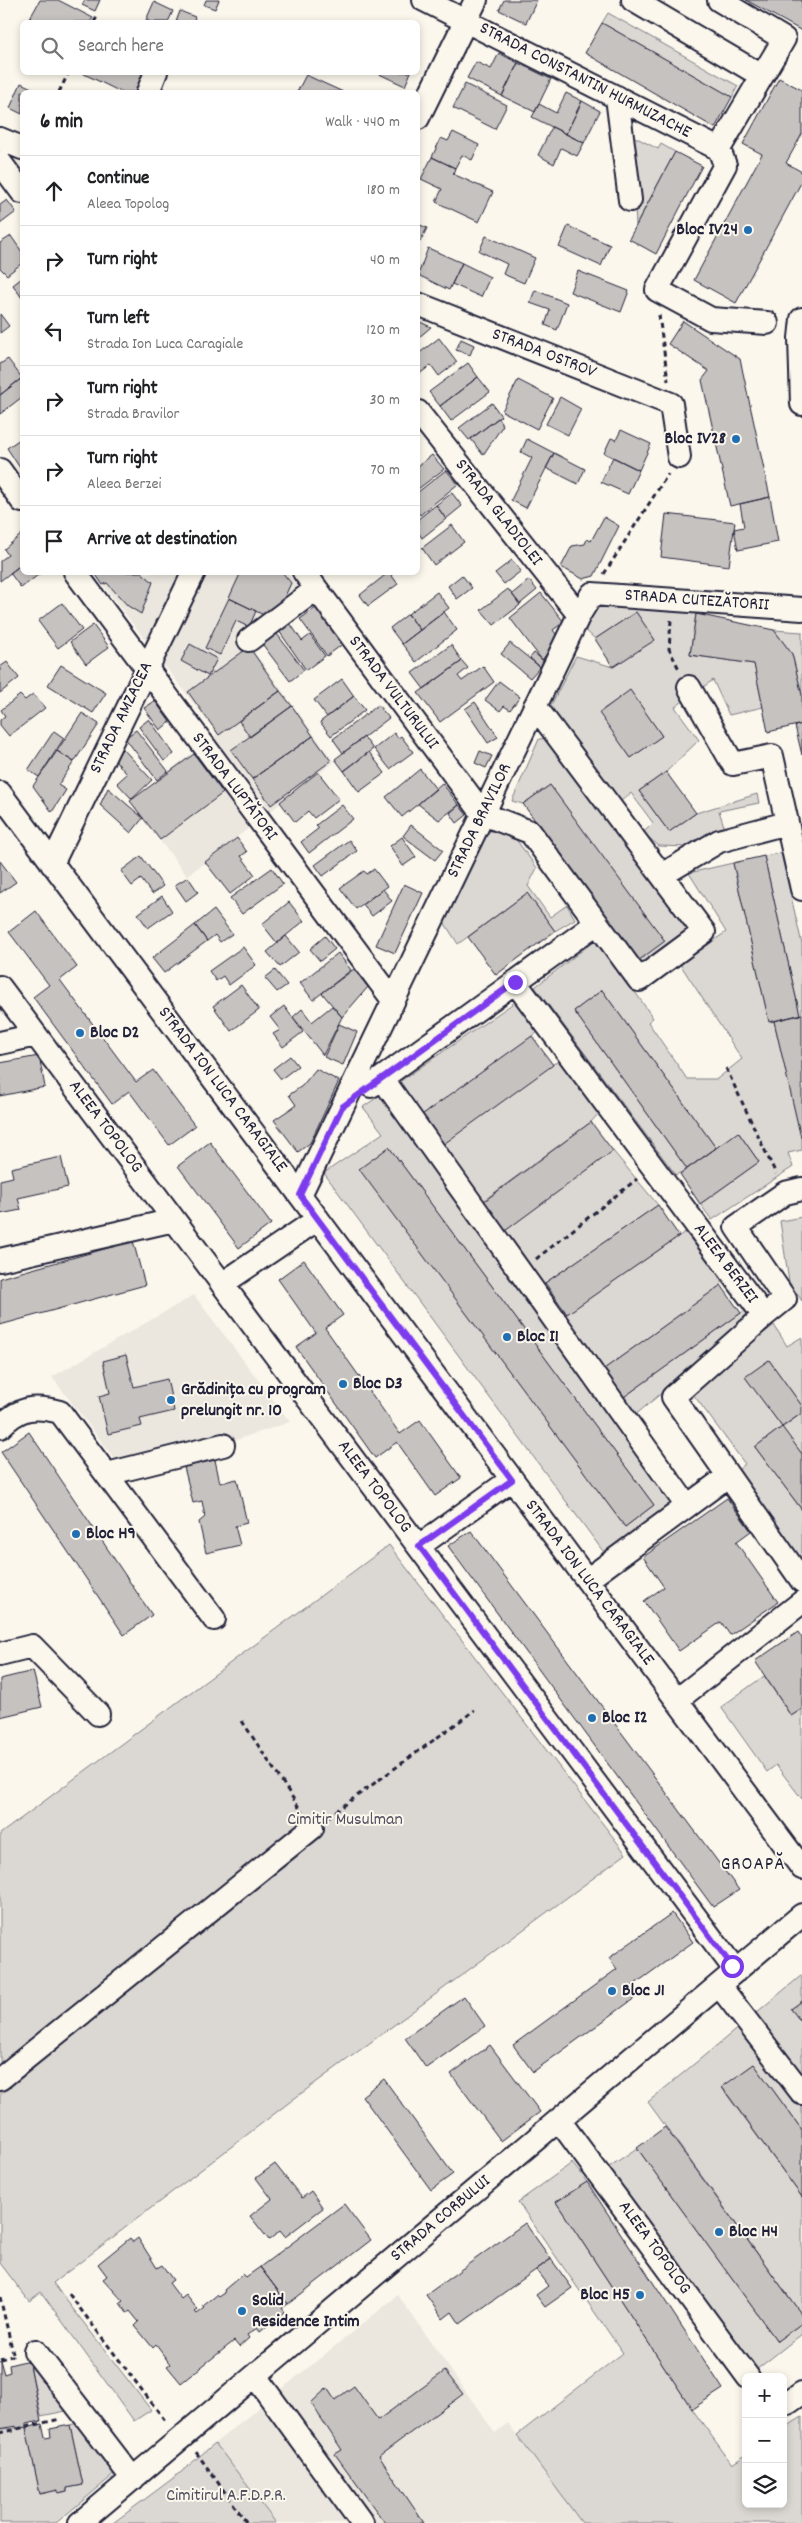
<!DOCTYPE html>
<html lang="en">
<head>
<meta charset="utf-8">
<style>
	body { margin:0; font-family:Dekko,sans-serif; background:#f6f6f6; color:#202124 }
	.controls { position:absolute; right:15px; bottom:15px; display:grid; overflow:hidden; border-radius:8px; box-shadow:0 2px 8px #0003 }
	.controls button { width:45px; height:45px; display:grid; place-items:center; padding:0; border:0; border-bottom:1px solid #e0e0e0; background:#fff; color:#202124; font:25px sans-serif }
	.stop { position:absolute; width:15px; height:15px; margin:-11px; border:4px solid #7c3aed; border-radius:50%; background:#fff }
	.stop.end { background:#7c3aed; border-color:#fff; box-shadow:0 1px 5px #0008 }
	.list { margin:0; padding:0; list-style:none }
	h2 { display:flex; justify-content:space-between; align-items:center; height:65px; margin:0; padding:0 20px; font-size:21px }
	h2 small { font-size:16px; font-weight:400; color:#757577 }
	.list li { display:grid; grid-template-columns:32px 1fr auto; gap:15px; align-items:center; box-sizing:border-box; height:70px; padding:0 20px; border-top:1px solid #e0e0e0 }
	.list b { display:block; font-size:19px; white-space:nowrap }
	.list p { margin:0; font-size:16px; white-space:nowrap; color:#757577 }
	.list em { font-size:16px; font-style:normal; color:#757577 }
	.icon { flex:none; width:28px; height:28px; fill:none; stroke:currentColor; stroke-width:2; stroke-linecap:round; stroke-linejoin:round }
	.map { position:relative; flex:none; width:802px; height:2523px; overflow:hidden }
	.search { position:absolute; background:#fff; box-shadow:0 2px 8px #0003; left:20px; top:20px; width:400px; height:55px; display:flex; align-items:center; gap:12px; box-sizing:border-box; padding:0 18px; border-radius:8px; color:#757577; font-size:19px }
	.panel { position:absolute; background:#fff; box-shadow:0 2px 8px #0003; left:20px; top:90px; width:400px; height:485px; border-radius:8px }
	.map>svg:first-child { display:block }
</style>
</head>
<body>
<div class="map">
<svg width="802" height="2523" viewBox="0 0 802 2523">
	<rect width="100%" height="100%" fill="#fbf7ec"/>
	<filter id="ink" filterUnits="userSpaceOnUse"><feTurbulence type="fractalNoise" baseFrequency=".02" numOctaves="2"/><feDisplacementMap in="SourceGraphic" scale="10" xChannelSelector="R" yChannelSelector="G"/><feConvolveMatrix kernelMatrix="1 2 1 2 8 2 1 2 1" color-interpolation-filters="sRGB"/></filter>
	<g filter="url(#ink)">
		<path fill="#ebe7df" d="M94 573H287L304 596 246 641 334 762 187 876 130 801 217 734Z
			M194 1295 290 1422 236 1440 224 1435 117 1462 52 1377Z
			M398 2295 495 2433 508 2423 582 2523H276L215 2443Z"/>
		<path fill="#dbd8d3" stroke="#7e7d87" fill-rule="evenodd" d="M608 13 738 86 732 97 602 23Z
			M631 135 658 149 661 144 675 152 636 225Z
			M608 597 696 614 690 655 754 664 763 707 729 715 713 680 675 707 699 740 666 772 639 791 669 832 696 813 757 794 759 803 719 811 725 829 688 847 659 846 643 833 653 823 631 793 621 801 548 711 576 656 613 667 654 640 636 612 595 639 581 626ZM630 691 662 736 631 758 599 712Z
			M774 630 802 632V695L792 654Z
			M551 738 693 932 644 970 638 961 664 941 550 785 523 804 512 801 539 739Z
			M496 826 512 834 537 868 528 886 550 917 567 905 575 919 555 931 527 893 458 944 442 919 485 836Z
			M781 853 802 944V1014L800 1015 764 856Z
			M733 863 769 1021H774L802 1138V1150L788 1153 793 1167 712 1220 700 1204 759 1162 739 1133 716 1148 602 990 574 1011 687 1169 676 1175 535 987 598 938 653 1018 648 1022 687 1079H717L742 1059 680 964 726 932 689 873Z
			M515 1002 538 1032 420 1117 560 1061 600 1112 591 1122 483 1201 504 1231 613 1151 658 1205 545 1283 566 1314 685 1232 722 1280 721 1285 604 1369 624 1397 748 1308 754 1316 634 1416 679 1508 608 1558 324 1173 383 1133 363 1107ZM389 1147 654 1505 625 1527 360 1169Z
			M802 1217V1301L789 1282 780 1221Z
			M774 1325 787 1346 802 1337V1406L769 1360 746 1377 782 1427 755 1447 802 1510V1564L737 1471 745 1464 690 1390Z
			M802 1413V1454L782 1428Z
			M389 1545 626 1854 295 2098 53 2283 151 2410 134 2421 41 2292 29 2301 0 2263V1834Z
			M764 1676 791 1716 802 1709V1799L776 1765 767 1772 721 1707Z
			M802 1975V2001L791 2009 802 2023V2130L754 2064 722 2088 802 2197V2315L648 2102Z
			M637 2148 777 2341 802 2323V2334L756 2370 606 2169Z
			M572 2163 587 2182 556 2202 692 2409 732 2464 746 2455V2504H783V2429L802 2417V2523H582L517 2435 623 2353 518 2202Z
			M29 2360 71 2410 41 2416Z
			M81 2422 117 2472 56 2523H0V2429L26 2427 40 2494 58 2490 59 2493 67 2491V2488L83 2485 70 2425Z
			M215 2443 276 2523H113L180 2473Z"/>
		<path fill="#c6c2c0" stroke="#22223b" d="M40 0H58L93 18 90 22H28Z
			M85 0H100L95 11 82 5Z
			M206 0H219L215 9 204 5Z
			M504 0H537L526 23 499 10Z
			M746 0H802V31Z
			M154 2 173 11 168 22H151L146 20Z
			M180 11 195 17 193 22H176Z
			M602 23 732 97 715 128 585 53Z
			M499 53 518 63 502 96 467 78 476 62 491 69Z
			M518 63 551 79 535 112 502 96Z
			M80 72H151L141 92H121Z
			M375 72H411L405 86Z
			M306 75 343 92H297Z
			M779 78 802 90V134L786 163 802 172V181L736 303 694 280 762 154 743 144Z
			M21 83 40 92H22V114L10 108Z
			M465 84 507 105 495 129 453 108Z
			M566 93 582 101 566 134 532 117 539 104 556 113Z
			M582 101 600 111 584 143 566 134Z
			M552 127 584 143 577 156 561 148 554 164 538 155Z
			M453 132 479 145 472 160 462 155 455 168 432 157 441 138 448 141Z
			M675 152 702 166 656 254 629 239Z
			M432 157 455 168 453 174 493 192 479 222 436 202 442 189 421 179Z
			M7 200 16 212 0 224V205Z
			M418 224 427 228 420 242 418 241Z
			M568 226 610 245 601 266 559 247Z
			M11 236 22 252V263L7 275 0 268V243Z
			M486 236 535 258 524 283 503 274 507 264 479 251Z
			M428 248 462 263 449 290 418 275Z
			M462 263 490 277 481 297 452 284Z
			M578 271 629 291 621 312 570 292Z
			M22 278V298L13 285Z
			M535 290 567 303 557 330 545 325 550 310 530 303Z
			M0 314 9 326 0 333Z
			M418 321 431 327 418 338Z
			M683 321 740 359 770 497 730 506 702 380 709 371 668 344Z
			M439 338 457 362 439 376 431 365 418 375V354Z
			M461 339 474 345 470 355 456 350Z
			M8 359 22 378 0 395V364Z
			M468 363 478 377 440 406 429 392Z
			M478 377 490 392 451 421 440 406Z
			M22 378V397L0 414V395Z
			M518 380 553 398 537 429 502 411Z
			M560 397 581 409 568 435 546 424Z
			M492 403 501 416 469 440 459 428Z
			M498 418 503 425 483 455 471 439Z
			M621 430 651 444 639 470 604 453 611 438 616 440Z
			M20 439 22 443V471L7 448Z
			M527 439 554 453 526 508 511 500 532 458 521 452Z
			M554 453 585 469 578 484 546 468Z
			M432 455 444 469 418 489V466Z
			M613 457 639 470 628 494 601 482Z
			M446 470 458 484 420 515 418 512V492Z
			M452 493 462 506 446 519 436 505Z
			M770 497 778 542 738 550 734 529 744 527 740 504Z
			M436 505 446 519 422 538 418 532V519Z
			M666 514 735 522 729 566 661 557Z
			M604 517 619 526 594 576 583 579 561 567 572 546 585 544 587 539 591 541Z
			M452 525 464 542 434 565 422 548Z
			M22 534V564L0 581V561L8 555 4 549Z
			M512 560 521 571 504 584 495 573Z
			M22 564V572H42L21 588 10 573Z
			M94 572H141L153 582 141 614 128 606 107 583 103 585Z
			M241 572H282L291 583 274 620 229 598Z
			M389 572 398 584 368 606 360 595Z
			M462 575 472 588 457 599 448 586Z
			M529 580 537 590 520 604 512 594Z
			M508 589 520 605 494 625 481 610Z
			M437 592 449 608 420 630 408 614Z
			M541 593 564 622 553 630 559 638 542 660 510 618Z
			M229 598 256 611 249 627 236 621 220 655 205 648Z
			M62 603 82 630 58 648 38 621Z
			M317 607 344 643 327 656 300 619Z
			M444 612 457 630 416 662 402 644Z
			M636 612 655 640 613 667 595 639Z
			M408 614 420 630 402 644 390 628Z
			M696 614 774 630 792 654 802 695V724L768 732 754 664 690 655Z
			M288 620 302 641 310 635 325 656 306 670 277 628Z
			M93 625 109 647 86 664 70 642Z
			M274 630 304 670 290 681 260 641Z
			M510 643 540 667 530 678 501 654Z
			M190 644 217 659 208 676 181 661Z
			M451 645 462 661 424 689 412 673Z
			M249 647 280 691 219 735 188 692Z
			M534 653 544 661 540 667 530 658Z
			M462 661 468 668 458 676 462 681 483 666 494 682 440 722 418 693Z
			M7 662 19 678 0 693V667Z
			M61 665 106 693 93 713 48 685Z
			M342 679 354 696 327 717 314 700Z
			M499 681 520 697 510 710 504 706 500 711 485 700Z
			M630 690 662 736 631 758 599 713Z
			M280 691 292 706 250 737 239 721Z
			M33 694 45 708 9 736 0 725V720L5 716 1 710 20 695 25 700Z
			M354 696 365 710 331 736 320 722Z
			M155 701 170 722 160 730 144 708Z
			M475 702 498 737 488 743 465 709Z
			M378 705 389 718 343 753 333 739Z
			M292 706 313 736 252 779 231 750Z
			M82 713 99 724 74 762 57 751Z
			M149 719 174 754 164 761 139 727Z
			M802 724V755L795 726Z
			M136 730 168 771 157 780 125 738Z
			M54 731 64 738 39 777 28 770Z
			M394 733 398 738 401 736 413 752 390 769 374 749Z
			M313 736 331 761 271 805 252 779Z
			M364 737 373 749 344 771 335 759Z
			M123 749 152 780 132 799 117 783 127 774 113 758Z
			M57 751 74 762 58 785 66 790 52 812 33 786Z
			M480 751 492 756 486 768 475 763Z
			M369 752 385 773 359 792 344 771Z
			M194 754 223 793 160 840 130 801Z
			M420 769 436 789 402 817 386 797Z
			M318 772 339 799 314 818 308 811 295 822 280 802Z
			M666 772 696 813 669 832 639 791Z
			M442 783 459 805 439 820 418 804Z
			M550 785 665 941 638 961 523 804Z
			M108 788 143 818 131 833 100 805Z
			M342 805 353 819 309 853 301 842 319 828 316 825Z
			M459 805 467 815 457 823 450 813Z
			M411 825 443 850 435 860 403 836Z
			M402 837 416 857 403 866 390 846Z
			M237 838 247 852 241 856 255 875 230 894 205 862Z
			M349 840 357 851 323 876 315 865Z
			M141 856 163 886 152 894 141 879 132 886 121 871Z
			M764 856 800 1015 769 1022 733 863Z
			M0 861 16 882 0 893Z
			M272 868 283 884 242 914 230 898Z
			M374 869 387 886 356 909 340 888 364 871 367 874Z
			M188 877 198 892 186 901 175 885Z
			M404 884 423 893 395 953 376 945Z
			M383 889 392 901 372 916 363 904Z
			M527 893 555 931 496 975 468 937Z
			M162 896 172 911 148 928 138 914Z
			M289 902 304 921 277 943 262 924Z
			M214 910 232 934 220 942 215 935 207 941 195 925Z
			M36 911 77 967 60 980 136 1082 153 1070 195 1126 169 1145 129 1091 112 1104 33 997 49 985 9 932Z
			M195 925 207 941 164 973 152 958Z
			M286 936 299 952 280 967 267 952Z
			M325 936 335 949 320 961 310 949Z
			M243 947 256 965 229 985 223 976 216 981 209 971Z
			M338 953 351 970 313 1000 300 983Z
			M354 969 368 987 342 1017 322 993Z
			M275 970 287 985 277 992 265 978Z
			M241 985 259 1010 231 1031 213 1006Z
			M602 990 716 1148 687 1169 574 1011Z
			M284 1006 303 1032 283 1047 273 1034 280 1030 270 1017Z
			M332 1006 342 1017 323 1055 293 1017 302 1009 312 1022Z
			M802 1014V1138H801L774 1021Z
			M339 1024 357 1032 343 1065 324 1057Z
			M532 1036 553 1065 441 1146 419 1117Z
			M39 1056 45 1087 0 1096V1063Z
			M290 1056 298 1066 281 1079 273 1069Z
			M316 1069 339 1081 310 1143 298 1152 274 1120 296 1105 289 1095 302 1086Z
			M591 1122 613 1151 505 1231 483 1202Z
			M738 1132 759 1162 700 1204 680 1174Z
			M210 1142 271 1224 239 1248 178 1166Z
			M389 1147 654 1505 625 1527 359 1169Z
			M61 1157 68 1187 18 1198 21 1210 0 1214V1180L13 1177 11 1168Z
			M658 1205 679 1236 567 1314 545 1283Z
			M133 1241 145 1285 0 1325V1278Z
			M304 1260 343 1315 325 1328 400 1434 420 1420 461 1478 435 1496 397 1442 375 1458 296 1347 316 1333 278 1279Z
			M721 1285 741 1313 624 1397 604 1369Z
			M126 1355 134 1387 167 1379 174 1411 140 1419 142 1426 108 1434 99 1396 110 1393 103 1361Z
			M769 1360 802 1406V1413L782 1427 745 1377Z
			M782 1427 802 1454V1510L755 1447Z
			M29 1432 152 1615 124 1635 1 1452Z
			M215 1460 220 1483 237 1479 247 1523 235 1526 240 1545 206 1553 199 1522 205 1517 202 1501 193 1503 184 1467Z
			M727 1498 751 1531 736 1542 778 1602 730 1635 721 1622 679 1651 644 1601 664 1587 643 1557Z
			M471 1531 739 1890 713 1907 448 1546Z
			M798 1632 802 1638V1709L791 1716 755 1661Z
			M33 1671 42 1707 0 1717V1679Z
			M672 1913 693 1942 632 1986 639 1995 533 2072 513 2045 617 1969 609 1958Z
			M464 1996 485 2026 426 2068 405 2038Z
			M802 2001V2023L791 2009Z
			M490 2045 540 2112 501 2141 451 2074Z
			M754 2064 802 2130V2197L722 2087Z
			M384 2079 453 2174 431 2190 362 2096Z
			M665 2127 802 2315V2323L777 2341 637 2148Z
			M275 2164 302 2198 311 2191 323 2208 285 2237 280 2231 269 2240 250 2216 272 2199 256 2178Z
			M587 2182 723 2389 692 2409 556 2202Z
			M344 2204 371 2240 288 2304 260 2267Z
			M525 2223 551 2259 460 2324 452 2312 443 2319 426 2295Z
			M130 2238 133 2242 138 2238 157 2268 162 2265 173 2280 169 2283 181 2299 186 2295 198 2310 195 2312 197 2314 205 2308 203 2306 217 2295 219 2297 225 2293 224 2290 243 2274 246 2277 260 2267 288 2304 282 2308 285 2312 260 2332 257 2328 247 2335 249 2338 239 2347 234 2341 181 2383 167 2366 170 2364 156 2345 153 2348 135 2326 139 2322 130 2311 127 2313 120 2303 123 2301 103 2279 107 2276 98 2264Z
			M551 2259 572 2288 545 2307 536 2295 548 2286 536 2270Z
			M0 2360 4 2374 10 2372 9 2365 29 2360 41 2421 26 2424V2427L17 2429 16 2426 0 2429Z
			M445 2371 463 2394 379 2456 424 2523H385L335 2454 342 2450 311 2403 327 2388 335 2400 354 2386 378 2420Z
			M42 2424 45 2438 51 2437 50 2429 70 2425 83 2485 67 2488V2491L58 2493V2490L40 2494 26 2428Z"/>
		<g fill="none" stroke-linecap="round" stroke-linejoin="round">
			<g stroke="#22223b" stroke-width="26">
				<path id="minor" d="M424 0 719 149
					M633 0 762 76
					M719 0 784 39 719 149 725 165 657 290 711 319 767 323
					M148 92 156 72
					M617 97 630 200
					M418 118 476 0
					M0 139 22 148
					M0 162 22 192
					M418 304 671 404 679 457
					M802 319 800 338 802 404
					M418 412 579 615
					M0 470 22 501
					M75 572 393 1000
					M304 572 483 814 530 832 639 980 704 932 535 706
					M249 640 316 589
					M689 687 733 764 772 756 802 889
					M0 793 802 1868
					M52 864 194 572
					M662 875 719 841 787 823
					M515 982 764 1316 673 1397 802 1581
					M0 987 736 1971
					M0 1043 36 1035
					M382 1078 687 1506
					M371 1086 597 923
					M300 1195 579 615 592 594 802 609
					M0 1260 174 1220
					M222 1284 318 1219
					M764 1316 785 1299 736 1227 785 1193 802 1189
					M0 1427C20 1407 34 1405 60 1412L214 1619
					M107 1474 223 1445
					M419 1546 512 1479
					M587 1580 728 1476
					M0 1654 32 1646 98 1714
					M677 1700 802 1602
					M719 1985 802 2093
					M0 2079 312 1828
					M559 2120 748 2377
					M35 2351 133 2479
					M255 2376 362 2523
					M783 2402 788 2403 802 2393
					M80 2523 802 1915"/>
			</g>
			<path stroke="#22223b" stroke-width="3" stroke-dasharray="5 4" stroke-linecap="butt" d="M94 22 97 17
				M59 92 69 72
				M659 315 668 381
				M604 574 668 474
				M671 620 669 649 679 669
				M726 1068 776 1174
				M536 1259 637 1179
				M242 1721 302 1812
				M328 1817 475 1710
				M69 2294 167 2423
				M0 2297 13 2353
				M0 2359 16 2355
				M0 2433 60 2419
				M196 2452 247 2523"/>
			<use href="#minor" stroke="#fbf7ec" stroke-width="22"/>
		</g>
	</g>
	<g fill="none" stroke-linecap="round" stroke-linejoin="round" filter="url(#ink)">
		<path stroke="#7c3aed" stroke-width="6" d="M515 982 342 1107 300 1195 512 1480 419 1546 732 1966"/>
	</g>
	<g fill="#1f6fb2" stroke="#fbf7ec" stroke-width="2">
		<circle cx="748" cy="230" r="5"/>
		<circle cx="736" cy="439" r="5"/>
		<circle cx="80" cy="1033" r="5"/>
		<circle cx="507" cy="1337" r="5"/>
		<circle cx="343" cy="1384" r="5"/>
		<circle cx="171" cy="1400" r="5"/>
		<circle cx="76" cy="1534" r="5"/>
		<circle cx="592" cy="1718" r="5"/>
		<circle cx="612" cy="1991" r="5"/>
		<circle cx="719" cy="2232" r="5"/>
		<circle cx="640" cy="2295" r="5"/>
		<circle cx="242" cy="2311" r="5"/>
	</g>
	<g text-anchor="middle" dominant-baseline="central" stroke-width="4" stroke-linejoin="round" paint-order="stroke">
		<g font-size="18" fill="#22223b" stroke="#fbf7ec">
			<text transform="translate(585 81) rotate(27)">STRADA CONSTANTIN HURMUZACHE</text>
			<text transform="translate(544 354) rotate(21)">STRADA OSTROV</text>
			<text transform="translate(498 513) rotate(52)">STRADA GLADIOLEI</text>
			<text transform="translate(697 601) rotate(4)">STRADA CUTEZĂTORII</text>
			<text transform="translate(393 693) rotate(53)">STRADA VULTURULUI</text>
			<text transform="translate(122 718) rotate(-64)">STRADA AMZACEA</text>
			<text transform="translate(234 787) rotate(53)">STRADA LUPTĂTORI</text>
			<text transform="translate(480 821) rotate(-64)">STRADA BRAVILOR</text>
			<text transform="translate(222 1090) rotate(53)">STRADA ION LUCA CARAGIALE</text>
			<text transform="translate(105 1127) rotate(53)">ALEEA TOPOLOG</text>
			<text transform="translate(725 1264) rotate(53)">ALEEA BERZEI</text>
			<text transform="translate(374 1487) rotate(53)">ALEEA TOPOLOG</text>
			<text transform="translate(589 1583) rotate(53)">STRADA ION LUCA CARAGIALE</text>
			<text transform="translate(441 2219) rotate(-40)">STRADA CORBULUI</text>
			<text transform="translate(654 2248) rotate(54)">ALEEA TOPOLOG</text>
		</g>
		<g font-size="18" font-weight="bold" fill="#22223b" stroke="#fbf7ec" text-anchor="start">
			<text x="738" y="230" text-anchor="end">Bloc IV24</text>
			<text x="726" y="439" text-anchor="end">Bloc IV28</text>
			<text x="90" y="1033">Bloc D2</text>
			<text x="517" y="1337">Bloc I1</text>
			<text x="353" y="1384">Bloc D3</text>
			<text x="181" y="1390">Grădinița cu program<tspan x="181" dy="21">prelungit nr. 10</tspan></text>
			<text x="86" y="1534">Bloc H9</text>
			<text x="602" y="1718">Bloc I2</text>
			<text x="622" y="1991">Bloc J1</text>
			<text x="729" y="2232">Bloc H4</text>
			<text x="630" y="2295" text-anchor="end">Bloc H5</text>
			<text x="252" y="2301">Solid<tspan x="252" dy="21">Residence Intim</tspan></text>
		</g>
		<g font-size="18" fill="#505061" stroke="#fbf7ec">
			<text x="345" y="1820">Cimitir Musulman</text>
			<text x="226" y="2496">Cimitirul A.F.D.P.R.</text>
		</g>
		<g font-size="19" letter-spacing="1" fill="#22223b" stroke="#fbf7ec">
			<text x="753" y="1865">GROAPĂ</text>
		</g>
	</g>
</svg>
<div class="controls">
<button>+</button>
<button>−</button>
<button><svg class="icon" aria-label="layers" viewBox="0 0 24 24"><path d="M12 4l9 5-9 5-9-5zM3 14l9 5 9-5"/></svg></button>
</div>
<div class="stop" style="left:732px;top:1966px"></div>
<div class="stop end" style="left:515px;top:982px"></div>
<div class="search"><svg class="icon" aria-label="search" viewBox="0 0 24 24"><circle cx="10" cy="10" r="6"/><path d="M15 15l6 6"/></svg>Search here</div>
<section class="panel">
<h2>6 min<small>Walk · 440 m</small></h2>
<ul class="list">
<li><svg class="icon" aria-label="ahead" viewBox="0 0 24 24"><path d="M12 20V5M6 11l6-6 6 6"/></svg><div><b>Continue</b><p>Aleea Topolog</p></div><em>180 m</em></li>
<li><svg class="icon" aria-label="right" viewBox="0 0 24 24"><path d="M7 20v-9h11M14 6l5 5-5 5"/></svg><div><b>Turn right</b></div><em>40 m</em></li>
<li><svg class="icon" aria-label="left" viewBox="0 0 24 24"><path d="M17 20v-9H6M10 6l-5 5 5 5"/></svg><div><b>Turn left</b><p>Strada Ion Luca Caragiale</p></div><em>120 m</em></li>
<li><svg class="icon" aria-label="right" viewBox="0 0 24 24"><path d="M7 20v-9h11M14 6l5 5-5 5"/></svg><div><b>Turn right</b><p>Strada Bravilor</p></div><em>30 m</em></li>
<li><svg class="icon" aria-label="right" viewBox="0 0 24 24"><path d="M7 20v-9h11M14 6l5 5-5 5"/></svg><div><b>Turn right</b><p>Aleea Berzei</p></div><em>70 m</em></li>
<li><svg class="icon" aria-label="arrive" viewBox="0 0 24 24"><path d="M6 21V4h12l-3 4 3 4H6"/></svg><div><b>Arrive at destination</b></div></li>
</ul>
</section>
</div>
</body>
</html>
